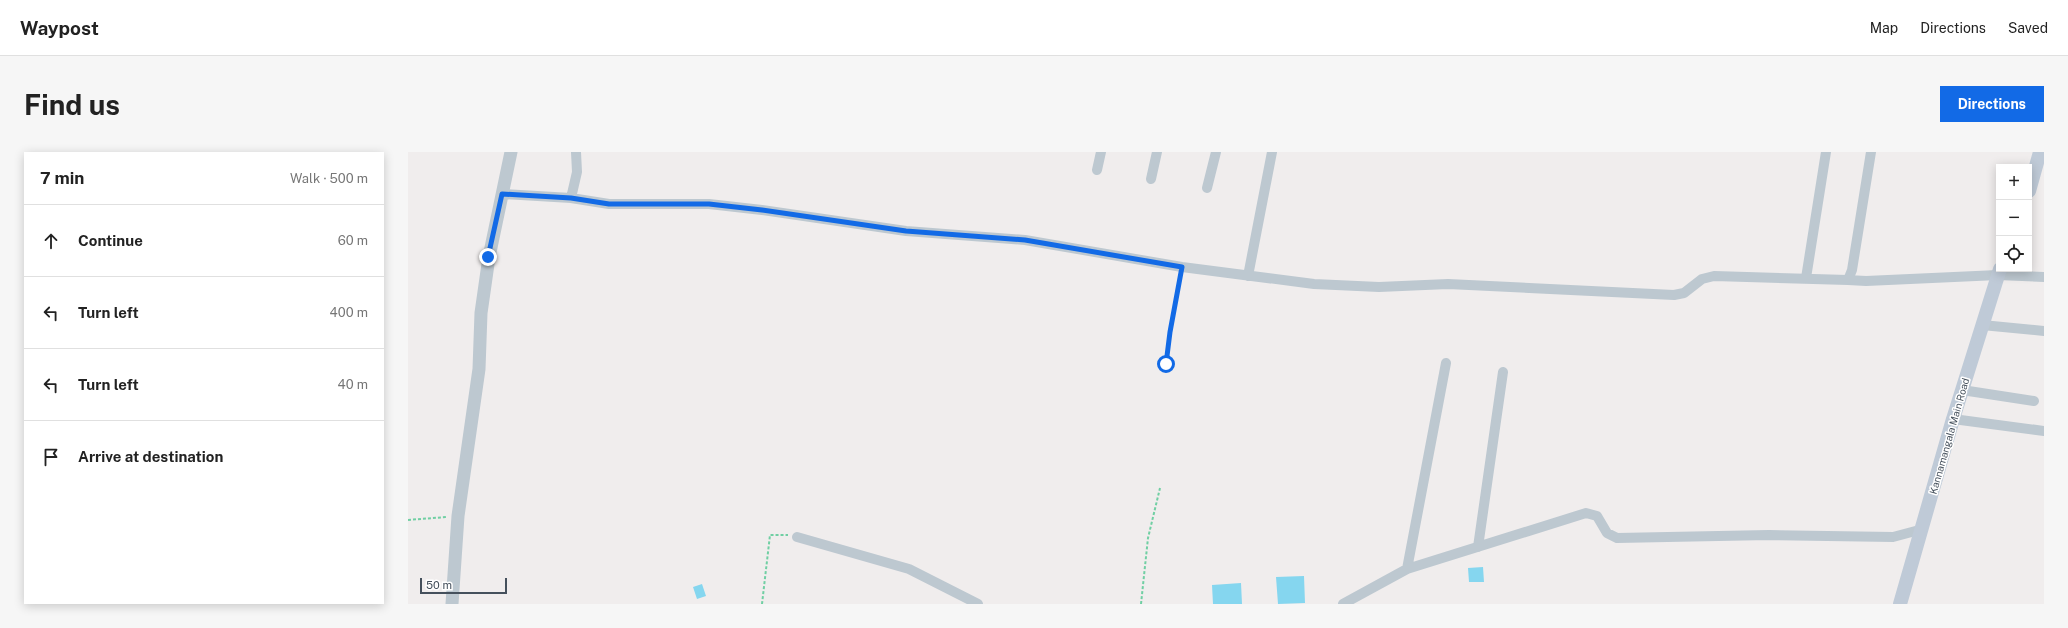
<!DOCTYPE html>
<html lang="en">
<head>
<meta charset="utf-8">
<style>
	body { margin:0; font-family:"Public Sans",sans-serif; background:#f6f6f6; color:#222 }
	.controls { position:absolute; right:12px; top:12px; display:grid; overflow:hidden; border-radius:0px; box-shadow:0 2px 10px #0003 }
	.controls button { width:36px; height:36px; display:grid; place-items:center; padding:0; border:0; border-bottom:1px solid #e0e0e0; background:#fff; color:#222; font:20px sans-serif }
	.scale { position:absolute; left:12px; bottom:10px; width:87px; box-sizing:border-box; padding-left:4px; border:2px solid #45505c; border-top:0; font-size:11px; line-height:14px; white-space:nowrap; color:#45505c; -webkit-text-stroke:3px #fff; paint-order:stroke }
	.stop { position:absolute; width:12px; height:12px; margin:-9px; border:3px solid #126ae6; border-radius:50%; background:#fff }
	.stop.end { background:#126ae6; border-color:#fff; box-shadow:0 1px 4px #0008 }
	.list { margin:0; padding:0; list-style:none }
	h2 { display:flex; justify-content:space-between; align-items:center; height:52px; margin:0; padding:0 16px; font-size:17px }
	h2 small { font-size:13px; font-weight:400; color:#767676 }
	.list li { display:grid; grid-template-columns:26px 1fr auto; gap:12px; align-items:center; box-sizing:border-box; height:72px; padding:0 16px; border-top:1px solid #e0e0e0 }
	.list b { display:block; font-size:15px; white-space:nowrap }
	.list em { font-size:13px; font-style:normal; color:#767676 }
	.icon { flex:none; width:22px; height:22px; fill:none; stroke:currentColor; stroke-width:2; stroke-linecap:round; stroke-linejoin:round }
	.map { position:relative; flex:none; width:1636px; height:452px; overflow:hidden; border-radius:0px }
	header { display:flex; align-items:center; gap:24px; box-sizing:border-box; height:56px; padding:0 20px; background:#fff; border-bottom:1px solid #e0e0e0 }
	header strong { font-size:19px }
	nav { display:flex; gap:22px; margin-inline-start:auto; font-size:14px }
	.intro { display:flex; align-items:center; justify-content:space-between; box-sizing:border-box; height:96px; padding:0 24px }
	h1 { margin:0; font-size:28px }
	.button { padding:10px 18px; border-radius:0px; background:#126ae6; color:#fff; font-size:14px; font-weight:700 }
	main { display:flex; gap:24px; padding:0 24px }
	aside { flex:1; background:#fff; border-radius:0px; box-shadow:0 2px 10px #0003 }
	.map>svg:first-child { display:block }
</style>
</head>
<body>
<header>
<strong>Waypost</strong>
<nav><a>Map</a><a>Directions</a><a>Saved</a></nav>
</header>
<div class="intro"><h1>Find us</h1><a class="button">Directions</a></div>
<main>
<aside>
<h2>7 min<small>Walk · 500 m</small></h2>
<ul class="list">
<li><svg class="icon" aria-label="ahead" viewBox="0 0 24 24"><path d="M12 20V5M6 11l6-6 6 6"/></svg><div><b>Continue</b></div><em>60 m</em></li>
<li><svg class="icon" aria-label="left" viewBox="0 0 24 24"><path d="M17 20v-9H6M10 6l-5 5 5 5"/></svg><div><b>Turn left</b></div><em>400 m</em></li>
<li><svg class="icon" aria-label="left" viewBox="0 0 24 24"><path d="M17 20v-9H6M10 6l-5 5 5 5"/></svg><div><b>Turn left</b></div><em>40 m</em></li>
<li><svg class="icon" aria-label="arrive" viewBox="0 0 24 24"><path d="M6 21V4h12l-3 4 3 4H6"/></svg><div><b>Arrive at destination</b></div></li>
</ul>
</aside>
<div class="map">
<svg width="1636" height="452" viewBox="0 0 1636 452">
	<rect width="100%" height="100%" fill="#f0eded"/>
	<path fill="#85d6ef" d="M1075 415 1076 430H1061L1060 416Z
		M896 424 897 451 870 452 868 425Z
		M833 431 834 452H805L804 433Z
		M294 432 298 444 289 447 285 435Z"/>
	<g fill="none" stroke-linecap="round" stroke-linejoin="round">
		<path stroke="#70cfa3" stroke-width="2" stroke-dasharray="3 2" stroke-linecap="butt" d="M759 212 762 179 772 124
			M0 368 38 365
			M354 452 362 383H380
			M733 452 740 386 752 336"/>
		<path stroke="#bdc8d0" stroke-width="10" d="M1463 0 1444 118 1440 128 1458 129 1590 123 1636 125
			M689 18 693 0
			M743 27 749 0
			M799 36 808 0
			M94 42 163 46 201 52H301L354 58 498 79 617 88 774 115 906 132 971 135 1040 132 1266 143 1276 141 1294 127 1306 124 1440 128
			M163 46 169 20 168 0
			M840 124 864 0
			M1398 126 1418 0
			M1574 173 1636 179
			M1554 238 1626 249
			M1545 267 1636 279
			M389 385 501 417 570 452
			M1070 395 1095 220
			M999 417 1038 211
			M935 452 999 417 1178 361 1189 364 1199 381 1209 386 1361 383 1485 385 1515 377"/>
		<path stroke="#bdc8d0" stroke-width="13" d="M44 452 50 364 71 217 73 161 81 105 103 0"/>
		<path stroke="#bfcad7" stroke-width="14" d="M1621 39 1632 0
			M1492 452 1545 267 1592 117"/>
	</g>
	<g fill="none" stroke-linecap="round" stroke-linejoin="round">
		<path stroke="#126ae6" stroke-width="5" d="M80 105 94 42 163 46 201 52H301L354 58 498 79 617 88 774 115 762 180 758 212"/>
	</g>
	<g text-anchor="middle" dominant-baseline="central" stroke-width="3" stroke-linejoin="round" paint-order="stroke">
		<g font-size="10" fill="#45505c" stroke="#fff">
			<text transform="translate(1541 284) rotate(-74)">Kannamangala Main Road</text>
		</g>
	</g>
</svg>
<div class="controls">
<button>+</button>
<button>−</button>
<button><svg class="icon" aria-label="locate" viewBox="0 0 24 24"><circle cx="12" cy="12" r="6"/><path d="M12 2v4M12 18v4M2 12h4M18 12h4"/></svg></button>
</div>
<div class="scale">50 m</div>
<div class="stop" style="left:758px;top:212px"></div>
<div class="stop end" style="left:80px;top:105px"></div>
</div>
</main>
</body>
</html>
